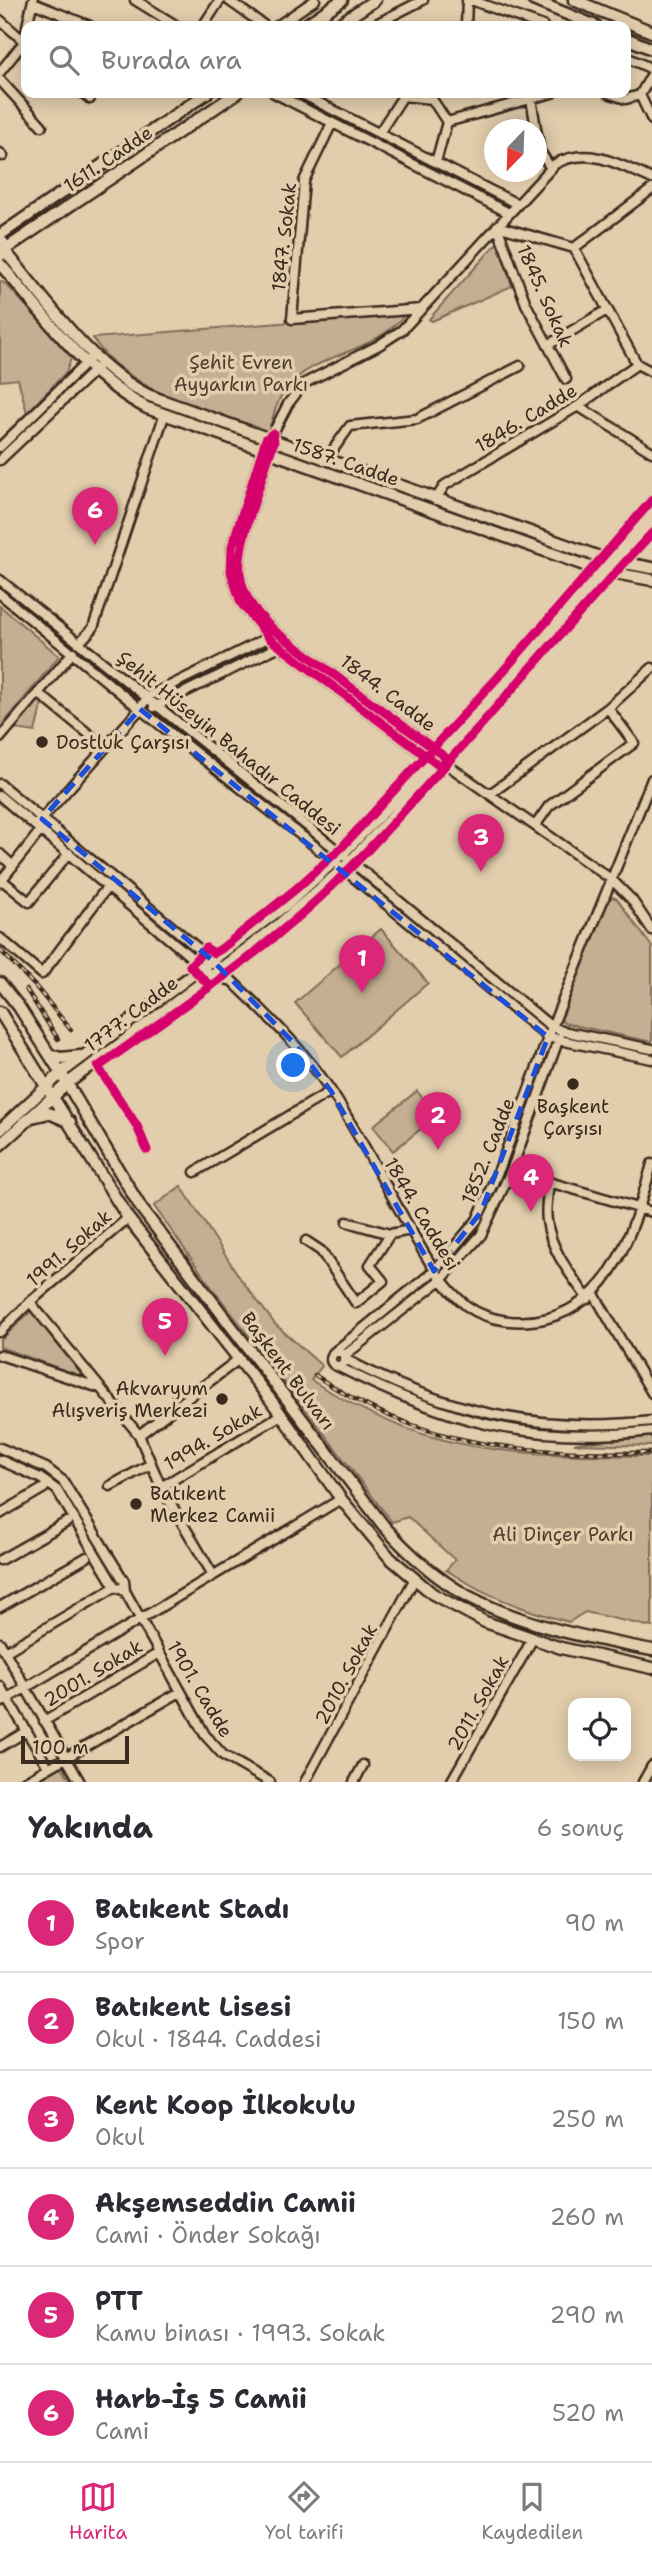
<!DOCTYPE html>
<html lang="tr">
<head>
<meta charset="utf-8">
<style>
	body { margin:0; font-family:"Shantell Sans",sans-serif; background:#f2f2f3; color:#2b2b33 }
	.controls { position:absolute; right:21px; bottom:21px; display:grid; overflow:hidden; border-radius:14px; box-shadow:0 4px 18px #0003 }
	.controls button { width:63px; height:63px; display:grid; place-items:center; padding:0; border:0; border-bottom:2px solid #e1e1e2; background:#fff; color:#2b2b33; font:35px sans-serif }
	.compass { position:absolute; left:484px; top:119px; width:63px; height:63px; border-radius:50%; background:#fff; box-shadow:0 4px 18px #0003; rotate:203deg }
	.scale { position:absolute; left:21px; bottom:18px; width:108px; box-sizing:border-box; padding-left:7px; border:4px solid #3b2a1e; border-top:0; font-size:19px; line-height:24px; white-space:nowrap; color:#3b2a1e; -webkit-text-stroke:5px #e2cdac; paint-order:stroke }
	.you { position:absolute; left:294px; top:1066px; width:24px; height:24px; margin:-18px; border:5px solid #fff; border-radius:50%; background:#1a73e8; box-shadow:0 0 0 10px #1a73e833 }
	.badge { display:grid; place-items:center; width:46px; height:46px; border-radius:50%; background:#db2777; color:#fff; font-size:23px; font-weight:700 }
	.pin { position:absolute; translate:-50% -58px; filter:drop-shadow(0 2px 4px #0008) }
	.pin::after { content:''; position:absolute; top:37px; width:24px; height:21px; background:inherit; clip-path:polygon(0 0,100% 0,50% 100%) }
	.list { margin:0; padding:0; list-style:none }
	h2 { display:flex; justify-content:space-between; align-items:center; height:91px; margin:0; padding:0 28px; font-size:30px }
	h2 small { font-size:23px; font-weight:400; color:#7c7c81 }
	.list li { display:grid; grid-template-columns:46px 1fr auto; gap:21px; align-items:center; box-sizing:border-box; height:98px; padding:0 28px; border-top:2px solid #e1e1e2 }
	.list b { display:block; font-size:26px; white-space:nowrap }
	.list p { margin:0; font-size:23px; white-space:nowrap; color:#7c7c81 }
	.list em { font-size:23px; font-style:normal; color:#7c7c81 }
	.icon { flex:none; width:38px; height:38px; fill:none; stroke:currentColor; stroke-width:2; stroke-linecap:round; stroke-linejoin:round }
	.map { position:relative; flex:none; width:652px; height:1782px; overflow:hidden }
	.search { position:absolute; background:#fff; box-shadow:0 4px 18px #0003; left:21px; right:21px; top:21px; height:77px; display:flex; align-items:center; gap:18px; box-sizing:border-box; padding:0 24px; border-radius:14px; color:#7c7c81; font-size:26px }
	.sheet { height:679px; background:#fff }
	nav { display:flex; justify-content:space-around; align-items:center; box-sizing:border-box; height:98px; border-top:2px solid #e1e1e2; background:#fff; font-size:19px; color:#7c7c81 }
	nav a { display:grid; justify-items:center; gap:4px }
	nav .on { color:#db2777 }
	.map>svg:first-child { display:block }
</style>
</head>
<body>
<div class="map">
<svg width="652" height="1782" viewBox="0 0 652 1782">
	<rect width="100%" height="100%" fill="#e2cdac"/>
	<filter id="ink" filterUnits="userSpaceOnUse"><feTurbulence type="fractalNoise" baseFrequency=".0143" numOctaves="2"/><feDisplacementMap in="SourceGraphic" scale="14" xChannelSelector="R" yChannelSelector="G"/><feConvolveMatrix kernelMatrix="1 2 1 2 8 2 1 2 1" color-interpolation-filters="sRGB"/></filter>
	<g filter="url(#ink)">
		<path fill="#c4af92" stroke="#806c58" stroke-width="2" d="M498 242 512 286 432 321 429 319Z
			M0 281 6 284 72 356 66 372 27 413 18 379 0 381Z
			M406 313C373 356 316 351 286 389 276 401 273 419 267 435 213 413 123 390 93 338Z
			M0 606 59 656 0 728Z
			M41 697 43 699 35 732 15 729Z
			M613 897 617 899 652 947V1042L564 1023 561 1020 609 899Z
			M381 929 428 983 342 1057 295 1003Z
			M417 1091 437 1116 393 1151 373 1126Z
			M181 1186 240 1278 275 1324 322 1366 311 1380C349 1404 389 1425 433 1437 503 1457 580 1455 652 1456V1627L585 1612 569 1622C525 1611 484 1595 446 1570L455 1560 408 1517 392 1522 210 1285 154 1206Z
			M31 1311 83 1377 0 1347V1341Z
			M652 1436V1446L574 1444 577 1443Z
			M61 1766 72 1782H36Z"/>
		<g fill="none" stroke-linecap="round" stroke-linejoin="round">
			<g stroke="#3b2a1e" stroke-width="13">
				<path id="minor" d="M135 0 177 26
					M228 0 265 26
					M471 0 543 26
					M33 3 90 26
					M0 20 26 43
					M27 26 33 0
					M203 26 220 0
					M277 26 315 0
					M372 26 423 0
					M466 26 467 0
					M626 57 652 69
					M0 72 24 42 26 32
					M0 80 42 126
					M83 93 90 99
					M274 93 509 213
					M300 93 517 204
					M530 93 540 151 550 167
					M608 93 626 99 640 95 652 74
					M640 95 652 120
					M447 122 552 93
					M332 123 304 181 292 319 422 309
					M379 133 403 96 432 99 447 122 436 162
					M0 153 3 156
					M652 189 574 248 637 364 652 372
					M497 226 526 304 566 379
					M497 226 574 248
					M548 345 607 310
					M578 406 652 452
					M273 433 274 442C266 464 259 487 252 509 235 563 230 590 275 631L445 757 446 764 438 765 270 639 241 603 231 572 232 546 266 439Z
					M273 433 288 404 303 384 379 345 402 330 555 164C589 145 620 165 652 179
					M0 447 89 360
					M0 460 97 368
					M325 461 350 426 417 419 520 366
					M435 500 445 485 578 406 637 364
					M0 580 342 854 548 1024 562 1031 652 1049
					M0 594 140 709 330 858 544 1034 559 1040 652 1059
					M79 643 93 628 164 416
					M38 693 105 747
					M154 707 280 646 283 643
					M0 738 73 652
					M446 764 611 879 632 900 652 930
					M0 784 212 960 232 981 212 975 0 796
					M490 794 608 708 652 668
					M38 823 140 709 147 697 271 636
					M535 826 549 806 634 743 608 708
					M0 854 13 866
					M2 880 29 902 69 853
					M0 882 41 830
					M0 938 42 974 108 886
					M232 981C268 1016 304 1050 331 1091 359 1134 383 1181 408 1225 424 1253 440 1285 467 1306 489 1322 522 1325 548 1318 616 1300 635 1223 652 1164
					M511 1171 652 1212
					M195 1172 331 1091
					M549 1182C548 1194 545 1208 547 1221 551 1251 571 1275 588 1299
					M347 1222 390 1234
					M306 1241 321 1251 356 1303 383 1281 370 1265 390 1234 411 1230
					M594 1294 652 1393
					M30 1302 139 1435 161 1487 213 1575
					M0 1332 30 1302 128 1218
					M331 1359a7 7 0 1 1 14 0a7 7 0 1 1-14 0Z
					M333 1353 434 1271 477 1220 500 1167 552 1027 652 779
					M0 1355 100 1388
					M344 1356 442 1279 481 1235 511 1171 559 1038
					M345 1359C444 1411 539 1434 652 1421
					M337 1366C447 1422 528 1445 652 1431
					M139 1435 239 1359
					M0 1448 46 1468 63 1481 124 1581 125 1591 205 1735 223 1755 270 1782
					M0 1460 40 1478 57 1490 115 1587 125 1591
					M110 1486 151 1464
					M161 1487 281 1415
					M0 1514 44 1488
					M0 1560 67 1522
					M0 1607 87 1557
					M0 1643 80 1782
					M5 1652 115 1587
					M0 1686 48 1767
					M0 1703 341 1499
					M44 1721 159 1653
					M0 1747 27 1731
					M24 1782 180 1692
					M305 1782 414 1580
					M354 1782 363 1765
					M451 1782 532 1640
					M643 1782 652 1766"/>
			</g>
			<g stroke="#3b2a1e" stroke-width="15">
				<path id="major" d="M533 0 596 26
					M574 0 652 32
					M304 26 342 0
					M336 26 375 0
					M626 38 652 49
					M0 235 207 93
					M0 239 4 244V250C46 300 91 367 150 396L608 560 652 568
					M1 255 4 250 237 93
					M0 264C44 314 87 378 147 408L598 570 652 580
					M0 983 19 1007 61 1073 141 1208 383 1525C407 1552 434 1577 466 1595 523 1626 589 1638 652 1650
					M0 1012 128 1218 270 1399 341 1499 390 1558 433 1594 485 1622 561 1648 652 1668
					M50 1055 61 1058 80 1056
					M32 1117 49 1113 70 1122
					M0 1130 61 1073 287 904 342 854 399 795 652 509
					M0 1145 68 1083 276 927 343 869 394 815 652 521"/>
			</g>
			<use href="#minor" stroke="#e2cdac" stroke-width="8"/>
			<use href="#major" stroke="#e2cdac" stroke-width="10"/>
			<g stroke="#3b2a1e" stroke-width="4.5">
				<path id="rail" d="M0 950 36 987 71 1030
					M26 989 58 1039
					M315 1375C424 1450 524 1453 652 1453"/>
			</g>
			<use href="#rail" stroke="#e2cdac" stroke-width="2" stroke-dasharray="5" stroke-linecap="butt"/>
			<g stroke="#e2cdac" stroke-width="13">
				<path id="cycleway" d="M273 433 274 442C266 464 259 487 252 509 235 563 230 590 275 631L445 757 446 764 438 765 270 639 241 603 231 572 232 546 266 439Z
					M210 986 190 966 206 948 214 953 221 949 297 888 342 847 499 676 652 500
					M147 1150 137 1126 98 1067C168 1017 240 968 305 911 357 865 402 813 448 762 516 686 582 608 652 533"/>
			</g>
			<use href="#cycleway" stroke="#d6006c" stroke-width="9"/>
		</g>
	</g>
	<path fill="none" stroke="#1d4ed8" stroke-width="5" stroke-dasharray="14 9" stroke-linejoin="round" d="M140 709 548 1037 481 1212 434 1271 331 1091 294 1043 212 960 42 819Z"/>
	<g fill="#3b2a1e" stroke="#e2cdac" stroke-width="2.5">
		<circle cx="42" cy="742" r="7"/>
		<circle cx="573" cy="1084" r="7"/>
		<circle cx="222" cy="1399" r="7"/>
		<circle cx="136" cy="1504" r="7"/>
	</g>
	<g text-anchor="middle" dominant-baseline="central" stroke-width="7" stroke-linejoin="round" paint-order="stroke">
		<g font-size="19" fill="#3b2a1e" stroke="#e2cdac">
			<text transform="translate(108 159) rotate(-34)">1611. Cadde</text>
			<text transform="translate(284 237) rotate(-84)">1847. Sokak</text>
			<text transform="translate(545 296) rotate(66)">1845. Sokak</text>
			<text transform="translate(526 418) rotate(-31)">1846. Cadde</text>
			<text transform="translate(346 462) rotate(19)">1587. Cadde</text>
			<text transform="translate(388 693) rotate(37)">1844. Cadde</text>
			<text transform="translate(229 743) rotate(39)">Şehit Hüseyin Bahadır Caddesi</text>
			<text transform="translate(131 1014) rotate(-37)">1777. Cadde</text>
			<text transform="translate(488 1151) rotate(-68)">1852. Cadde</text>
			<text transform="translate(422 1214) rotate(59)">1844. Caddesi</text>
			<text transform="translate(69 1248) rotate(-41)">1991. Sokak</text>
			<text transform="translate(288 1371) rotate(53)">Başkent Bulvarı</text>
			<text transform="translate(213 1437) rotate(-31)">1994. Sokak</text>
			<text transform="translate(93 1673) rotate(-31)">2001. Sokak</text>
			<text transform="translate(346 1674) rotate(-62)">2010. Sokak</text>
			<text transform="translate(200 1689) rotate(59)">1901. Cadde</text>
			<text transform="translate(478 1703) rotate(-61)">2011. Sokak</text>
		</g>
		<g font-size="19" fill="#503e2f" stroke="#e2cdac">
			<text x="241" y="362">Şehit Evren<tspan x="241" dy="22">Ayyarkın Parkı</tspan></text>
			<text x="563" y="1534">Ali Dinçer Parkı</text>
		</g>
		<g font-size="19" fill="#3b2a1e" stroke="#e2cdac" text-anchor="start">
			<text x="56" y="742">Dostluk Çarşısı</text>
			<text x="573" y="1106" text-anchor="middle">Başkent<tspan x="573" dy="22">Çarşısı</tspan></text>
			<text x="208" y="1388" text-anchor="end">Akvaryum<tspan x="208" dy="22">Alışveriş Merkezi</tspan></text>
			<text x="150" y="1493">Batıkent<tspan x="150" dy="22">Merkez Camii</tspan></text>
		</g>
	</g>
</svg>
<div class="controls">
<button><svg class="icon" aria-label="locate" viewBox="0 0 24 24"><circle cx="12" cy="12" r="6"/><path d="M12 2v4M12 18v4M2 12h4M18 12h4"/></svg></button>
</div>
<svg class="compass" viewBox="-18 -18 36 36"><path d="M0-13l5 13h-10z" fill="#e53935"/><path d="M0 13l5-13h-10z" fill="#7c7c81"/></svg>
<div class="scale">100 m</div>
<div class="you"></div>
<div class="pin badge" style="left:362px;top:993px">1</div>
<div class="pin badge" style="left:438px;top:1150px">2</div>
<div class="pin badge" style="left:481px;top:872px">3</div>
<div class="pin badge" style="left:531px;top:1212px">4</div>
<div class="pin badge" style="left:165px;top:1356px">5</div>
<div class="pin badge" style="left:95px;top:545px">6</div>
<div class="search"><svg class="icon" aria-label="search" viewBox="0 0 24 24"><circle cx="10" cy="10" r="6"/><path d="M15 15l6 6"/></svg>Burada ara</div>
</div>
<section class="sheet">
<h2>Yakında<small>6 sonuç</small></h2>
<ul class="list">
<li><span class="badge">1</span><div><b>Batıkent Stadı</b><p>Spor</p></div><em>90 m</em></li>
<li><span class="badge">2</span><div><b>Batıkent Lisesi</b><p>Okul · 1844. Caddesi</p></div><em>150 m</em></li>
<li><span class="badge">3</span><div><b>Kent Koop İlkokulu</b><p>Okul</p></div><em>250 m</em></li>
<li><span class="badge">4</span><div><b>Akşemseddin Camii</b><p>Cami · Önder Sokağı</p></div><em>260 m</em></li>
<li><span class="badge">5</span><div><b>PTT</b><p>Kamu binası · 1993. Sokak</p></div><em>290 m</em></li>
<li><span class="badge">6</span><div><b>Harb-İş 5 Camii</b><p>Cami</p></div><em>520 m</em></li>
</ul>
</section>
<nav>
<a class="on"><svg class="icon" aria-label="map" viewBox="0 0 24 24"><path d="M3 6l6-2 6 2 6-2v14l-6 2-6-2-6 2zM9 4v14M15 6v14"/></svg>Harita</a>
<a><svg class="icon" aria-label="directions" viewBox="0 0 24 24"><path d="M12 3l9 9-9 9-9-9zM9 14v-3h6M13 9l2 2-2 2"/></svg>Yol tarifi</a>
<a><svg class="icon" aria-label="saved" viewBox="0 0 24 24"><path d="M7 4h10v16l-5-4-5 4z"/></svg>Kaydedilen</a>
</nav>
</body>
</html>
